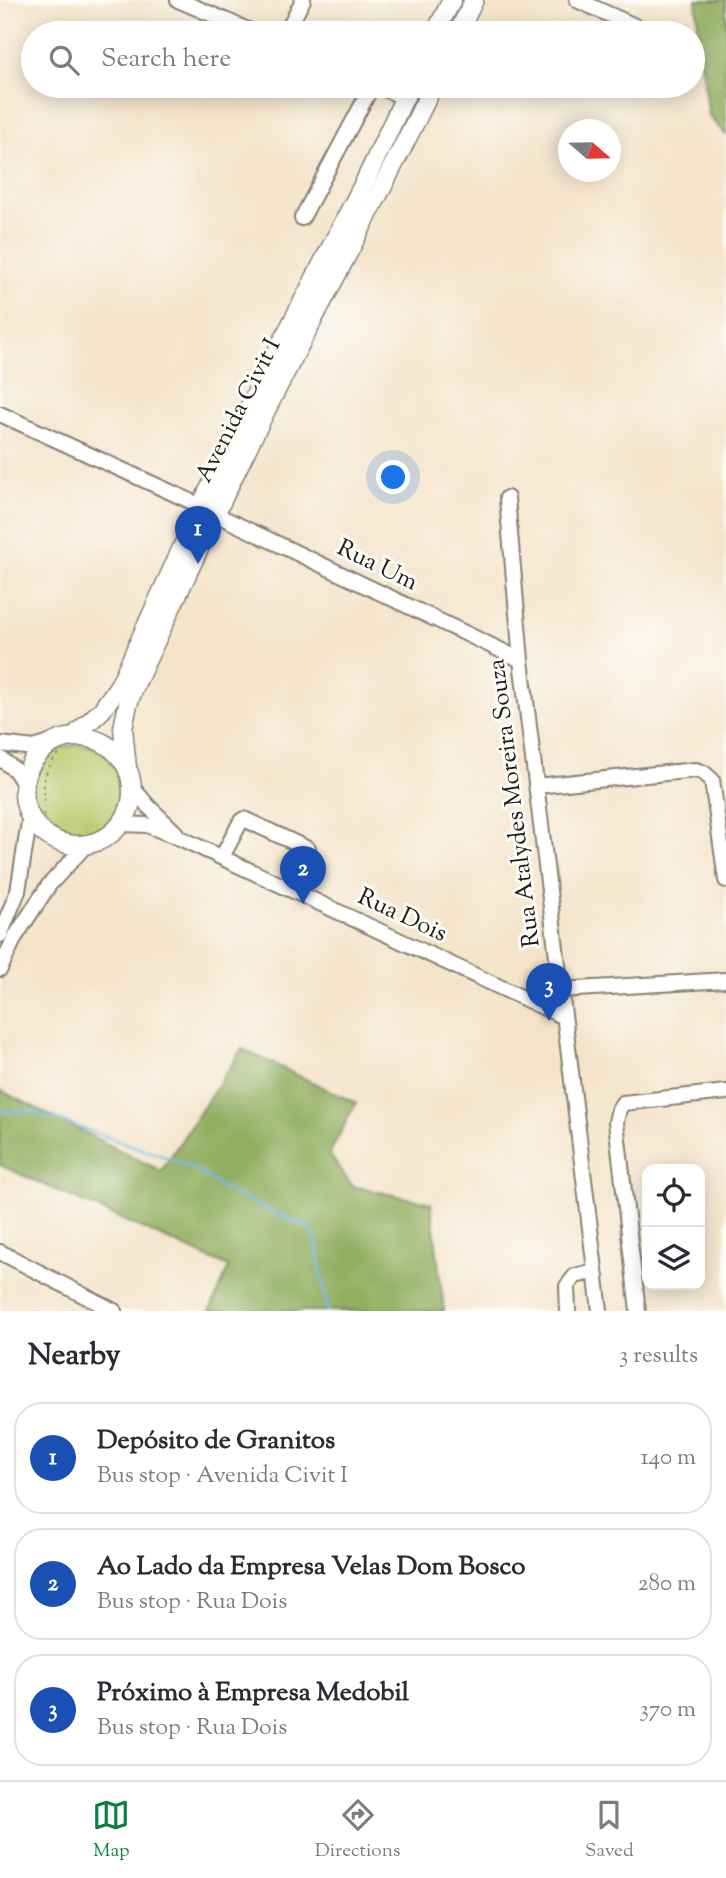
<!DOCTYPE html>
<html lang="en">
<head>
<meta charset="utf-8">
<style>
	body { margin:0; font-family:"Sorts Mill Goudy",serif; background:#f2f2f3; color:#2b2b33 }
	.controls { position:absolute; right:21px; bottom:21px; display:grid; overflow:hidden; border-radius:14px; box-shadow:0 4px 18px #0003 }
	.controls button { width:63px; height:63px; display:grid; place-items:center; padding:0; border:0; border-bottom:2px solid #e1e1e2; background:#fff; color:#2b2b33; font:35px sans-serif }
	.compass { position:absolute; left:558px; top:119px; width:63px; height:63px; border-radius:50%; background:#fff; box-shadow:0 4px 18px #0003; rotate:110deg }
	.you { position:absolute; left:394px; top:478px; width:24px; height:24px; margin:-18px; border:5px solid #fff; border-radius:50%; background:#1a73e8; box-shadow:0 0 0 10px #1a73e833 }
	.badge { display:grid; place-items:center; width:46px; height:46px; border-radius:50%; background:#0b8043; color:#fff; font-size:23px; font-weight:700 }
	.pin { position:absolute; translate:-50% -58px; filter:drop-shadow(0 2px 4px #0008) }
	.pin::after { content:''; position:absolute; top:37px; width:24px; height:21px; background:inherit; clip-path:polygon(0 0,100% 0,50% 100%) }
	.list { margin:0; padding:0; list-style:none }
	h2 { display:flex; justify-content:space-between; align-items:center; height:91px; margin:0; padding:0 28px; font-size:30px }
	h2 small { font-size:23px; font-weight:400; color:#7c7c81 }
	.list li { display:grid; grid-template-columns:46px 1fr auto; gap:21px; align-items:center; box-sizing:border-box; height:112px; margin:0 14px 14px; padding:0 14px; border:2px solid #e1e1e2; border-radius:28px }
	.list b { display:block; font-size:26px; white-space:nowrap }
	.list p { margin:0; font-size:23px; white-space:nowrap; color:#7c7c81 }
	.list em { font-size:23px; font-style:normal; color:#7c7c81 }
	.icon { flex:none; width:38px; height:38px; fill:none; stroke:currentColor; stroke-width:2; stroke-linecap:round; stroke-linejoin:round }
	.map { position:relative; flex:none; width:726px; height:1311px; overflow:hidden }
	.search { position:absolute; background:#fff; box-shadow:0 4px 18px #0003; left:21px; right:21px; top:21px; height:77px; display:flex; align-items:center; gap:18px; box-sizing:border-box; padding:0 24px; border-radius:38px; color:#7c7c81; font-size:26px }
	.sheet { height:469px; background:#fff }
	nav { display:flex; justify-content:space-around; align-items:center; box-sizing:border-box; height:98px; border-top:2px solid #e1e1e2; background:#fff; font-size:19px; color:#7c7c81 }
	nav a { display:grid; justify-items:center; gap:4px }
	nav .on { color:#0b8043 }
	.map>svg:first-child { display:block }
</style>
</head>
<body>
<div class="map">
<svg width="726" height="1311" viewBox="0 0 726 1311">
	<rect width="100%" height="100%" fill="#fdfcf7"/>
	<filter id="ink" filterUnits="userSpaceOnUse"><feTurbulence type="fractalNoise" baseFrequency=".0143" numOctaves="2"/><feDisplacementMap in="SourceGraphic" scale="14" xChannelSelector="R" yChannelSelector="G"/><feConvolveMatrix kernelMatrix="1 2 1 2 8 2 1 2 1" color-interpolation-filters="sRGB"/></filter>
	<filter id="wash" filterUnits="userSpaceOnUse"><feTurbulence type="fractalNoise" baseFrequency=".00686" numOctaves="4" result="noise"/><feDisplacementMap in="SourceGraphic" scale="28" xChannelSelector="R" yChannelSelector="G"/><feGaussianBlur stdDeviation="1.57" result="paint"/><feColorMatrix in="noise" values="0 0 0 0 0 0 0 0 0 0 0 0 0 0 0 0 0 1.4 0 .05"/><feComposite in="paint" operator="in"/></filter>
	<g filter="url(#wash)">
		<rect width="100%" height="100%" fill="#f4e4ca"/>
		<path fill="#b9ca6d" stroke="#6a7344" stroke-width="2" d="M32 791a46 46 0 1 1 92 0a46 46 0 1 1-92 0Z"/>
		<path fill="#92ae60" stroke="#57653e" stroke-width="2" d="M696 0H726V135L709 116 701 61Z
			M242 1049 356 1103 329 1154 352 1186 431 1203 444 1311H210L229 1267 0 1165V1090L161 1171Z"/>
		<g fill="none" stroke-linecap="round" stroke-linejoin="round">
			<path stroke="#69b6e3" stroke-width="2.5" d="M0 1112 27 1111 37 1113 174 1160 192 1168 231 1193 309 1228 315 1236 328 1311"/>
		</g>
	</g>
	<g filter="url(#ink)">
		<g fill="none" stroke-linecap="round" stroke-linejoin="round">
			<g stroke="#888073" stroke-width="18">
				<path id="minor" d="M178 0 255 33
					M577 0 648 32
					M286 33 303 0
					M377 86 404 97
					M302 218 372 86
					M0 414 201 506
					M507 498 521 660 600 1311
					M215 514 521 660
					M0 744 34 748 56 741
					M0 758 15 770 24 784
					M536 786 696 770 704 773 712 780 726 880
					M132 787 149 807 176 833
					M121 824 147 825 182 839 564 1017
					M222 857 241 821 244 819 308 849
					M0 935 18 891 30 816
					M0 969 15 937 49 885 86 845
					M561 990 726 980
					M0 1252 114 1311
					M568 1311 567 1286 575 1276 595 1271
					M638 1311 616 1122 619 1109 623 1103 726 1092"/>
			</g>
			<g stroke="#888073" stroke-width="21">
				<path id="major" d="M435 33 452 0
					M458 33 474 0
					M74 736 102 710 120 684 201 506 267 371 366 179 410 86
					M24 791a54 54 0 1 1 108 0a54 54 0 1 1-108 0Z
					M127 768 123 728 128 704 136 683C185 579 232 475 285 373 335 277 386 183 433 86"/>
			</g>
			<path stroke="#888073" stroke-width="2" stroke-dasharray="2 5" stroke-linecap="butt" d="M42 822C50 792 33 781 60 753"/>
			<use href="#minor" stroke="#fff" stroke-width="14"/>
			<use href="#major" stroke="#fff" stroke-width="18"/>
		</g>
	</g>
	<g text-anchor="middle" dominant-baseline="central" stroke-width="6" stroke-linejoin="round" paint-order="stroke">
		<g font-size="24" fill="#1c1c1c" stroke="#fdfcf7">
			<text transform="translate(239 411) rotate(-63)">Avenida Civit I</text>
			<text transform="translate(377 566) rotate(26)">Rua Um</text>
			<text transform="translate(515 803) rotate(-97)">Rua Atalydes Moreira Souza</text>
			<text transform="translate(402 916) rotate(25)">Rua Dois</text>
		</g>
	</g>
</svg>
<div class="controls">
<button><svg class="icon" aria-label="locate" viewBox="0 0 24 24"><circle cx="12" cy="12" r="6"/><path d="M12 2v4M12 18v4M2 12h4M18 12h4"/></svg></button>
<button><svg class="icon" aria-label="layers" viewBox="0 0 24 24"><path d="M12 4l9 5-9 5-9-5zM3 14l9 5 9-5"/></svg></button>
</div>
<svg class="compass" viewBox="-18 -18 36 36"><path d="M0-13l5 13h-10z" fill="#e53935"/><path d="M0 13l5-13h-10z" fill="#7c7c81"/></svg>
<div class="you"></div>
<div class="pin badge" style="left:198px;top:564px;background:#1a4fb4">1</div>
<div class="pin badge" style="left:303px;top:904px;background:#1a4fb4">2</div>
<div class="pin badge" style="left:549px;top:1021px;background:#1a4fb4">3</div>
<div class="search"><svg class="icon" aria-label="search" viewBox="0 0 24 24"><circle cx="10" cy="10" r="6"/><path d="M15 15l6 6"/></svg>Search here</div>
</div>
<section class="sheet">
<h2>Nearby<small>3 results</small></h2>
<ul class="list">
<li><span class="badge" style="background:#1a4fb4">1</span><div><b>Depósito de Granitos</b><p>Bus stop · Avenida Civit I</p></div><em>140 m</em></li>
<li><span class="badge" style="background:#1a4fb4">2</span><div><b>Ao Lado da Empresa Velas Dom Bosco</b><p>Bus stop · Rua Dois</p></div><em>280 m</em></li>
<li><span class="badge" style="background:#1a4fb4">3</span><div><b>Próximo à Empresa Medobil</b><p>Bus stop · Rua Dois</p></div><em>370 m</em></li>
</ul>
</section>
<nav>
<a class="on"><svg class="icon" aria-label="map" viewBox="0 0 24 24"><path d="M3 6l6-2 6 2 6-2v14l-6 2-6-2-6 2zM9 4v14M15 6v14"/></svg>Map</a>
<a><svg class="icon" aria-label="directions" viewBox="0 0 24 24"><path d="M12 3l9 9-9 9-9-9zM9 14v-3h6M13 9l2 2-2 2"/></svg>Directions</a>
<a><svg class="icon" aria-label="saved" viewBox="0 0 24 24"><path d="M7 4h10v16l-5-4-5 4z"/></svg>Saved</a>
</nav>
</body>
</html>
